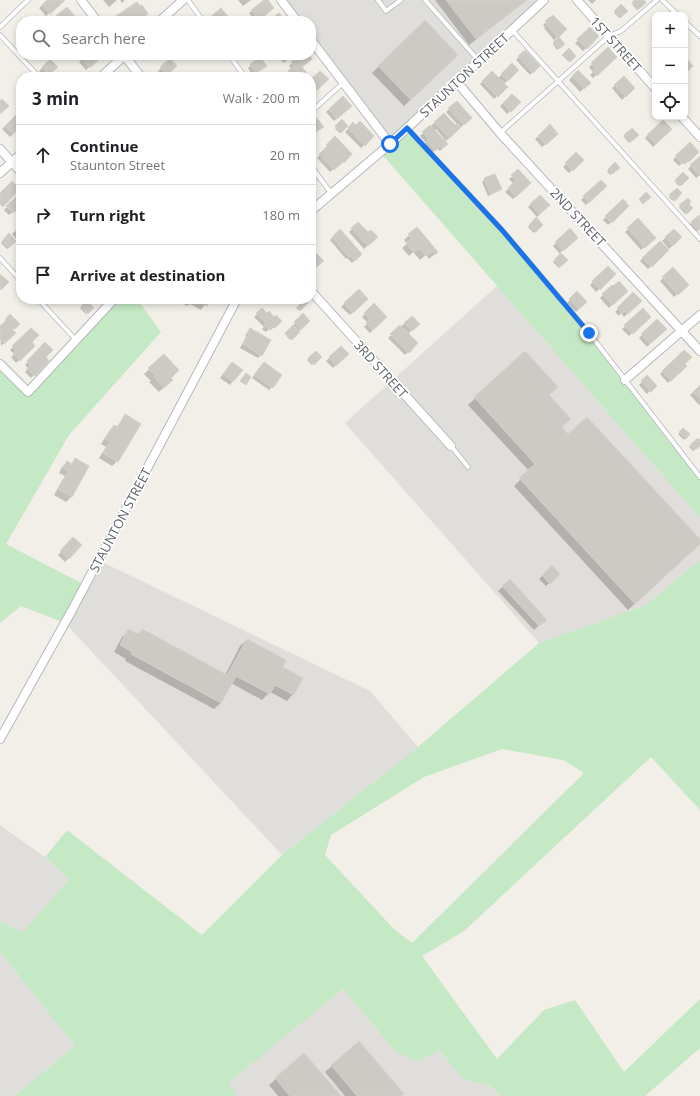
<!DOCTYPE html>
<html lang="en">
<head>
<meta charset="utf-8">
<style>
	body { margin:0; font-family:"Open Sans",sans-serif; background:#f2f2f2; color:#202124 }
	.controls { position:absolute; right:12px; top:12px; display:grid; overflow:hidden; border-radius:8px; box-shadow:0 2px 6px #0003 }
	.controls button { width:36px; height:36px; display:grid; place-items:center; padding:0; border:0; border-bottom:1px solid #e0e0e0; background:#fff; color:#202124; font:20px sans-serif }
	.stop { position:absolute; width:12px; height:12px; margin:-9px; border:3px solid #1a73e8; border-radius:50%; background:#fff }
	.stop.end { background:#1a73e8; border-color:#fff; box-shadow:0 1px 4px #0008 }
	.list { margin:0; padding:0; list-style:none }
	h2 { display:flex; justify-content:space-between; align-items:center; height:52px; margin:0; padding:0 16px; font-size:17px }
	h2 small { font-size:13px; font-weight:400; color:#757577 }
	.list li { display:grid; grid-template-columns:26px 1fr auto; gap:12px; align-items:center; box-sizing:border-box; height:60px; padding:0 16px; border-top:1px solid #e0e0e0 }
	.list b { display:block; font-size:15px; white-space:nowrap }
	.list p { margin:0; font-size:13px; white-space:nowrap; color:#757577 }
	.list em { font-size:13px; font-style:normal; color:#757577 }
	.icon { flex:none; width:22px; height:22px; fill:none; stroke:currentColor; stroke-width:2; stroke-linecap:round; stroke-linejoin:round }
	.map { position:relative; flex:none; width:700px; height:1096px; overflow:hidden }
	.search { position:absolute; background:#fff; box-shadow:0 2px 6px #0003; left:16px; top:16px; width:300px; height:44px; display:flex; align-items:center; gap:10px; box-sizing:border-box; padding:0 14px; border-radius:16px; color:#757577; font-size:15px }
	.panel { position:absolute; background:#fff; box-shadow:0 2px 6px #0003; left:16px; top:72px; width:300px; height:232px; border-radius:16px }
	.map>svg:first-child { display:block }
</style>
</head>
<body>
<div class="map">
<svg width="700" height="1096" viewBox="0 0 700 1096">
	<rect width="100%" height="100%" fill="#f1efe8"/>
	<path fill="#e0deda" d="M281 0H544L390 144 311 40V21H297Z
		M497 286 700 518V560L646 605 539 643 345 423Z
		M98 560 370 691 418 747 282 855 65 623Z
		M0 825 45 857 69 879 23 932 0 921Z
		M0 952 75 1046 14 1096H0Z
		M343 989 395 1051 439 1050 463 1079 491 1086 500 1096H237L227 1083Z"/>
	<path fill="#c5e8c5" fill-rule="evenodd" d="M407 128 502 230 589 333 700 477V518L380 152Z
		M114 299H137L161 332 69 435 6 544 85 585 65 623 21 606 0 623V364L28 392Z
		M700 560V810L651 757 464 931 422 956 497 1059 544 1010 575 1000 624 1072 700 999V1048L645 1096H500L491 1086 463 1079 439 1050 417 1062 395 1051 343 989 228 1083 237 1096H14L75 1046 0 952V921L23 932 69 879 45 857 67 830 202 935 282 855 418 747 539 643 646 605ZM502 749 563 760 584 773 412 943 394 929 325 855 331 835 424 777Z"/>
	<path fill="#0003" d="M48 0 63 1 46 16 39 8Z
		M103 0H117L109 7Z
		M120 0H125L122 3Z
		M238 0H251L243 6Z
		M265 0H267L270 11 260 19 258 17 254 20 249 13Z
		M435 0H527L469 45Z
		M588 0H596L592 4Z
		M636 0H643L645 3 637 10 632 4Z
		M621 6 626 11 619 18 614 13Z
		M67 8 68 21H54L53 20Z
		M553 16 566 29 554 40 544 28 545 27 543 25Z
		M117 17 138 21H115L114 20Z
		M425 21 457 55 404 106 372 73Z
		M590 28 598 36 583 51 575 43Z
		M559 39 564 44 557 50 553 44Z
		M608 49 616 57 593 78 590 75 593 72 589 67Z
		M568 50 575 56 569 62 562 55Z
		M525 51 539 66 530 75 516 60Z
		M86 55H103L86 70 79 62Z
		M139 55H151L144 61Z
		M282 55H293L284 63 279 58Z
		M302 55H308L301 68 299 77H288L286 74 291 69 289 66Z
		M50 60 56 67 45 77 39 71Z
		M170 60 172 69 163 77 158 71Z
		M251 65 265 66 253 76 248 68Z
		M512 65 518 70 504 84 506 87 494 99 480 84 492 72 498 78Z
		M578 71 589 83 580 92 569 80Z
		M27 73 31 77H24Z
		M624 77 634 88 622 100 612 88Z
		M21 79V88L17 83Z
		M512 95 519 102 507 114 500 106Z
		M343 98 347 109 334 121 326 112Z
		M457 102 471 118 446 141 436 129 434 131 447 144 440 151 437 148 432 153 424 145 426 143 420 136 444 114 455 126 457 124 446 112Z
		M21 111V126L10 137 2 129Z
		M342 121 347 126 339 133 335 128Z
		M663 121 671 129 653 147 645 138Z
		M311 123 319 130 313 135 311 132Z
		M353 124 356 127 373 136 361 148 345 132Z
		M550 126 557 134 542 147 535 139Z
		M632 129 638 135 629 143 624 137Z
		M335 138 351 154 330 172 317 158Z
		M689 143 698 152 685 164 683 162 679 166 673 160Z
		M576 154 582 160 569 173 563 167Z
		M700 157V175L696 178 688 169Z
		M615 164 618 168 610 175 607 171Z
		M518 171 530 183 513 199 505 192 514 184 509 179Z
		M311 173 314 177 311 180Z
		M683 174 687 178 679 186 675 182Z
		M485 179 501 189 497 192 488 196 482 182Z
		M601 181 605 186 586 205 581 200Z
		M677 189 681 193 673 201 669 197Z
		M21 193V205L9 215 4 210Z
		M540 196 549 205 537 217 528 207Z
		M688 199 687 204 692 208 685 214 679 207Z
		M623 201 628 206 608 225 603 220Z
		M699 216 700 218V228L695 233 688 226Z
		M536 219 542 225 534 233 528 227Z
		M638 220 654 238 641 250 625 232Z
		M358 223 368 234 376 237 364 249 349 232Z
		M21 226V244L12 234Z
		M417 228 437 252 429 259 426 255 420 260 413 252 409 256 402 248 407 244 404 240Z
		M570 230 577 237 560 253 567 260 559 268 553 262 561 255 553 246Z
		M674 230 681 237 669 249 662 241Z
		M9 235 15 241 7 249 1 243Z
		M333 237 361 254 352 263 347 258 346 259 330 240Z
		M660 242 668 250 648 269 640 261Z
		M608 267 615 274 596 292 590 285Z
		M672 269 687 285 674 297 660 281Z
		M612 286 627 291 609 308 600 298Z
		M358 290 367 299 350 315 341 307Z
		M577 292 586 302 576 312 567 303Z
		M633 294 640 301 624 317 621 313 619 316 615 312Z
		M87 299H94L89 304 93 307 86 314 80 308 88 300Z
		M179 299H209L201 310 190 304 187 306 178 301Z
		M374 305 386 317 370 333 364 327 368 323 362 317Z
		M262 309 267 314 280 321 271 330 269 329 266 332 262 329 264 327 254 317Z
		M643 309 650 317 629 336 622 329Z
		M303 315 309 321 290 340 285 334Z
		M10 316 18 324 12 330 14 333 1 346 0 327Z
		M412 317 418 324 408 334 417 343 405 355 388 338Z
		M657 321 665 329 647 347 639 338Z
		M31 329 30 342 34 346 16 363 11 357 14 354 10 350Z
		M250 329 261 355 258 358 240 348 246 337 245 336Z
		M45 344V357L48 361 31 378 25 372 28 368 25 365Z
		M341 347 347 354 333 368 326 361Z
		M684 351V364L686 366 668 383 660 374Z
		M316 352 320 357 312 365 307 360Z
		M525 352 548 395 561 428 568 436 700 541V543L694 548 628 610 514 486 529 471 468 405Z
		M164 355 170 378 171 380 159 392 149 382 151 381 144 374Z
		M229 366 241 370 230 385 220 378Z
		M261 366 272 387 269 390 252 378Z
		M647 377 655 386 647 394 639 385Z
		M700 386V404L699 405 690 395Z
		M125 416 117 461 112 466 99 458 106 447 101 444 109 431 114 426 116 428Z
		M683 429 689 434 684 440 678 434Z
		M698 439 700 442V445L693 451 689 447Z
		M75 460 88 466 71 497 66 502 54 495 65 476 59 473 62 467 67 462 71 464Z
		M73 539 81 545 65 562 58 555Z
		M552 566 559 574 546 586 539 579Z
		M509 581 545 620 534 630 498 591Z
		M142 630 225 675 240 646 247 640 281 667 293 694 287 701 270 692 262 700 231 683 221 703 214 709 125 661 126 659 114 652 122 637 129 631 137 635Z
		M359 1043 400 1096H345L325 1072Z
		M276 1079 340 1096H278L269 1085Z"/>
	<path fill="#cccac5" stroke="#d6d1c6" d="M47 0H64V1L50 14 42 5Z
		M264 0H268L274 8 263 17 261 15 258 18 251 10Z
		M446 0H527L476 39Z
		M635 0H644L646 3 639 9 632 2Z
		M137 2 140 6 142 5 148 14 138 21H120L116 16Z
		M621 4 628 11 620 18 614 11Z
		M67 7 75 16 69 21H58L59 20 56 16Z
		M221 8 230 19 229 21H211L209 18Z
		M279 13 285 21H269Z
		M553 15 567 29 558 38 546 24 547 23 545 21Z
		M425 20 458 55 411 100 378 66Z
		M590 27 599 36 587 49 577 39Z
		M559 37 565 44 559 49 553 42Z
		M608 47 617 57 597 76 592 71 595 68 591 63Z
		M569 48 576 56 570 62 563 54Z
		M525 50 540 66 533 73 518 56Z
		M85 55H104L90 68 81 58Z
		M300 55H309L312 59 302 67 306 72 300 77H293L288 71 294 66 291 62Z
		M260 57 267 66 256 73 250 64Z
		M685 57 693 66 685 74Z
		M170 58 177 66 167 75 160 67Z
		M50 59 58 67 49 75 42 67Z
		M512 63 519 70 508 81 501 74Z
		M578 70 591 83 584 89 572 76Z
		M320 71 329 79 314 93 311 90V79Z
		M492 71 508 87 498 97 482 81Z
		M624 76 635 88 626 97 614 85Z
		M512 94 521 102 511 112 503 103Z
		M343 96 352 106 337 119 329 109Z
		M2 99 9 106 0 114V101Z
		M457 101 472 118 464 125 448 108Z
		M21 110V127L13 134 5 126Z
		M444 113 455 125 457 123 461 127 450 138 434 122Z
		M316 117 324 127 316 132 311 126V122Z
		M342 119 348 126 341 133 335 126Z
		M663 120 672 129 656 144 647 135Z
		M360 121 374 136 365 146 348 128 353 122 356 125Z
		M550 124 558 134 546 145 538 136Z
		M430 125 448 144 443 148 441 146 435 151 427 141 429 139 422 132Z
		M632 128 639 135 631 142 624 135Z
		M335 136 352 154 344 163 326 145Z
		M690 142 699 152 689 162 687 160 683 164 675 156Z
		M326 147 342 163 334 170 319 154Z
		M576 152 584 160 573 171 565 163Z
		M700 156V176L690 165Z
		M615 162 620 168 612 174 608 169Z
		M518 169 531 183 516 197 508 188 516 180 511 175Z
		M683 172 689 178 681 186 675 180Z
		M495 174 502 189 491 194 484 178Z
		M601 180 607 186 589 203 583 196Z
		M12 181 20 189 3 207 0 204V193Z
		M677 188 682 193 675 201 669 195Z
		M21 192V206L13 213 6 206Z
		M646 192 651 197 643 204 639 199Z
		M540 195 550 205 540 214 530 204Z
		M688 198 691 201 689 204 693 208 687 214 679 205Z
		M623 199 629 206 612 223 605 216Z
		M699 215 700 216V229L698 231 691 222Z
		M536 217 543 225 536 232 529 225Z
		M638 218 656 238 645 248 627 228Z
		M358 222 368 232 371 230 378 237 368 246 351 228Z
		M21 225V238L15 231Z
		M417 227 438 252 435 255 432 251 426 256 419 248 414 252 406 243 412 238 408 234Z
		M570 228 578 238 563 251 555 242Z
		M340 229 362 254 355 261 351 256 349 257 332 237Z
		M674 229 682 237 673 246 665 237Z
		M9 233 16 241 9 248 2 241Z
		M660 241 669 250 652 267 642 258Z
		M313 250 324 261 314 269 311 266V251Z
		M561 253 568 260 560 267 554 260Z
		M608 266 616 274 600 290 592 281Z
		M673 267 689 285 678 295 662 277Z
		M0 274 9 282 1 290 0 289Z
		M619 281 628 291 613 305 602 294 612 285 613 286Z
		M359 289 368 299 353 313 344 303Z
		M577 291 587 302 579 309 569 299Z
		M633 292 642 301 628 314 625 311 622 313 617 308Z
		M195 299H210L207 306Z
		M87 300 94 308 88 314 81 306Z
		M304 300 308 303 300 311 296 308Z
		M374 303 387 317 373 330 366 323 370 319 364 313Z
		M262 308 267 313 269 311 274 317 276 315 282 321 275 328 273 326 269 330 264 325 266 323 256 313Z
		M643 308 651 317 633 334 624 325Z
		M303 313 310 321 301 330 294 322Z
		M10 314 20 324 15 329 5 320Z
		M412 316 420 324 412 331 404 323Z
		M657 319 667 329 650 344 641 334Z
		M5 322 16 333 4 344 0 339V326Z
		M293 325 300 332 292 340 285 333Z
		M400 325 418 343 409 353 390 334Z
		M31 328 39 335 32 342 35 346 20 361 13 353 16 351 12 346Z
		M250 328 271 340 262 356 243 344 249 334 247 333Z
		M45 342 53 350 46 357 49 361 35 376 27 368 31 365 27 361Z
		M341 346 349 354 336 366 329 357Z
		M684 350 692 357 685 364 687 366 671 381 662 371Z
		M316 351 322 357 314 365 308 358Z
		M525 351 558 387 549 395 571 419 562 427 568 434 587 417 700 539V544L635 604 519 478 535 464 474 397Z
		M164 354 179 370 171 378 173 380 164 388 154 377 155 375 148 368Z
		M232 362 243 370 233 382 223 374Z
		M264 362 282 375 273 388 254 375Z
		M246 373 251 377 246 385 240 381Z
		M647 375 657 386 651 392 641 381Z
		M700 385V399L693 392Z
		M125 414 141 424 118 462 103 453 110 442 105 439 114 425 118 427Z
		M683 428 690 434 686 439 679 432Z
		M698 438 700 440V446L695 450 690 445Z
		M75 458 89 466 72 497 59 490 69 471 63 468 67 461 72 464Z
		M73 537 82 545 69 559 60 551Z
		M552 565 560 574 550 584 542 575Z
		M510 579 547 620 539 626 502 586Z
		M128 629 139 635 142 629 227 675 247 639 286 660 283 667 303 678 294 695 275 685 270 694 236 676 221 703 131 654 132 652 120 645Z
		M359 1041 404 1094 401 1096H357L331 1065Z
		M304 1053 341 1096H290L275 1078Z"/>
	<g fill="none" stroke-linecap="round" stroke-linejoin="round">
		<g stroke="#b5b8bc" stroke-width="5.5">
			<path id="lane" d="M188 0 203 21
				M378 0 386 11 401 0
				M425 0 479 61
				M662 0 678 15
				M685 22 700 36
				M0 27 28 0
				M512 30 700 239
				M0 35 39 77
				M229 55 245 77
				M311 112 343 83
				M407 128 502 230 589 333 700 477
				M500 133 609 36 621 31 657 0
				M311 166 331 193
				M0 258 21 281
				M38 299 76 340
				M451 446 468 467"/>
		</g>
		<g stroke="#b5b8bc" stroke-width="10">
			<path id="street" d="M81 0 97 21
				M281 0 297 21
				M577 0 655 88
				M160 21 183 0
				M311 40 390 144
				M124 55 141 77
				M101 77 125 55
				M457 82 500 133 700 351
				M682 117 700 137
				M0 149 21 172
				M0 173 21 154
				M311 211 390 144 544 0
				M311 291 451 446
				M0 364 28 392 114 299
				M625 380 700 315
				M0 739 71 612 237 299"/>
		</g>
		<use href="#lane" stroke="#fff" stroke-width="4"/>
		<use href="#street" stroke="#fff" stroke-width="8"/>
	</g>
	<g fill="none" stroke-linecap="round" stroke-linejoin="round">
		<path stroke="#1a73e8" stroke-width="5" d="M390 144 407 128 502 230 589 333"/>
	</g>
	<g text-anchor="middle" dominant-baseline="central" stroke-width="3.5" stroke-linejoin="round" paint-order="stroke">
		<g font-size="13" fill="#5f6368" stroke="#fff">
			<text transform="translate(616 44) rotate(48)">1ST STREET</text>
			<text transform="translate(464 75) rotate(-43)">STAUNTON STREET</text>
			<text transform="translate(578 217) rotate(47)">2ND STREET</text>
			<text transform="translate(381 369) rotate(48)">3RD STREET</text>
			<text transform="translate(120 520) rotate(-62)">STAUNTON STREET</text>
		</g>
	</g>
</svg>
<div class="controls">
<button>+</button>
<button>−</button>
<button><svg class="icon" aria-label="locate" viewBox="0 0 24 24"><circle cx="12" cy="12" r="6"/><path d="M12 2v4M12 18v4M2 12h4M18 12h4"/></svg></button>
</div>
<div class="stop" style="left:390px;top:144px"></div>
<div class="stop end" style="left:589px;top:333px"></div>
<div class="search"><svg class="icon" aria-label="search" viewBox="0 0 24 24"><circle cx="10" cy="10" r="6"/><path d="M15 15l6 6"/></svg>Search here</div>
<section class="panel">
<h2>3 min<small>Walk · 200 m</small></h2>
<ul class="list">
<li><svg class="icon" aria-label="ahead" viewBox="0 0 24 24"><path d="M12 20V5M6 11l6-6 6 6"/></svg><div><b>Continue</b><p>Staunton Street</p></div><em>20 m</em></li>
<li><svg class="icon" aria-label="right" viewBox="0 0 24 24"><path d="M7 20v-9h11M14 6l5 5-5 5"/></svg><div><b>Turn right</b></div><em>180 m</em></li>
<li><svg class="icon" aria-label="arrive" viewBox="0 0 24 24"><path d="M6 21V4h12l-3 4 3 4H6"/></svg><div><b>Arrive at destination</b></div></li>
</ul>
</section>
</div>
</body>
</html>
